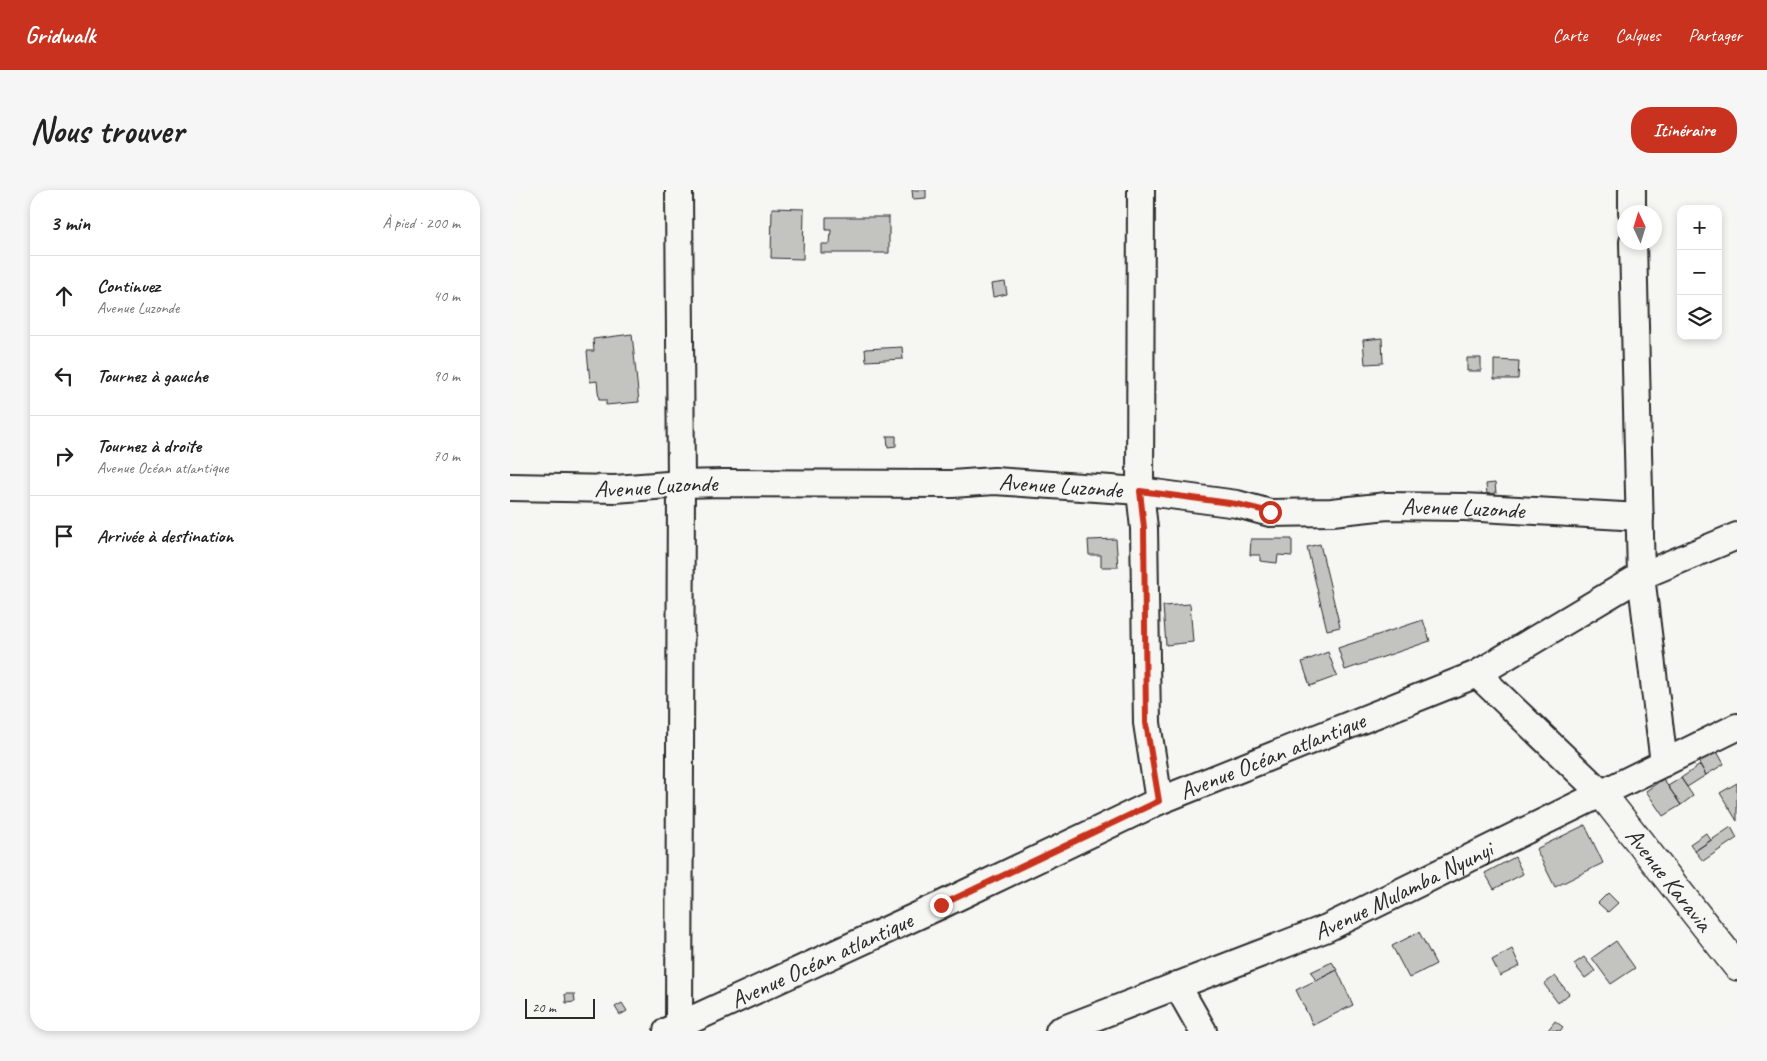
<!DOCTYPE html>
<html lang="fr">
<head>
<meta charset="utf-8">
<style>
	body { margin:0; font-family:Caveat,sans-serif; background:#f6f6f6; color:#222 }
	.controls { position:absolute; right:15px; top:15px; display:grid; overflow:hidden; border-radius:10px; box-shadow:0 2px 8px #0003 }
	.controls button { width:45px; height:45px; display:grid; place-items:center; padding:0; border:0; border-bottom:1px solid #e0e0e0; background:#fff; color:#222; font:25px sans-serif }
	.compass { position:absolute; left:1107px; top:15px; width:45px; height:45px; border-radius:50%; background:#fff; box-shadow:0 2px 8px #0003; rotate:356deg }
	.scale { position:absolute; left:15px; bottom:12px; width:70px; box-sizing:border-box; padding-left:5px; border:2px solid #2b2b2b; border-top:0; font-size:14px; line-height:18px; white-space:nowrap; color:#2b2b2b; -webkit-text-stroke:4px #f6f6f2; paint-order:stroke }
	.stop { position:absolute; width:15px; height:15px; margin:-11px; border:4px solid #c8321e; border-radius:50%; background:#fff }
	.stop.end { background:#c8321e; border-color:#fff; box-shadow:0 1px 5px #0008 }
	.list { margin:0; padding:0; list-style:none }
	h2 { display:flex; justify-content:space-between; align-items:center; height:65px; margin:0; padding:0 20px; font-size:21px }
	h2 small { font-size:16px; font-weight:400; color:#767676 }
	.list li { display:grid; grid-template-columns:32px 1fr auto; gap:15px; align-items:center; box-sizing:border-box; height:80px; padding:0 20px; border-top:1px solid #e0e0e0 }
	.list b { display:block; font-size:19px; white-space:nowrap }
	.list p { margin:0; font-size:16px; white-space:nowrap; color:#767676 }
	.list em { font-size:16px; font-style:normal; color:#767676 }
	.icon { flex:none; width:28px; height:28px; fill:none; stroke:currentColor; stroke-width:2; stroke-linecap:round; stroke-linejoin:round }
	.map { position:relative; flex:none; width:1227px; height:841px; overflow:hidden; border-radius:20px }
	header { display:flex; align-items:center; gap:30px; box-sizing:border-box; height:70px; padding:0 25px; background:#c8321e; color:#fff }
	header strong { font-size:24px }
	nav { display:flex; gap:28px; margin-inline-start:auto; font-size:18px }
	.intro { display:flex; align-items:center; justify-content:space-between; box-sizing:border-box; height:120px; padding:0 30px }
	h1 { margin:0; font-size:35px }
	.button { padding:12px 22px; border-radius:20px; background:#c8321e; color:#fff; font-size:18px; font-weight:700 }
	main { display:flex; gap:30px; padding:0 30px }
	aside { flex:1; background:#fff; border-radius:20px; box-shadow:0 2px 8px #0003 }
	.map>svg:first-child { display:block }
</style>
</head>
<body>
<header>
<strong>Gridwalk</strong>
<nav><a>Carte</a><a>Calques</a><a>Partager</a></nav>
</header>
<div class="intro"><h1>Nous trouver</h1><a class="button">Itinéraire</a></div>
<main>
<aside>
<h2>3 min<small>À pied · 200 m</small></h2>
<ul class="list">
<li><svg class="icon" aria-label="ahead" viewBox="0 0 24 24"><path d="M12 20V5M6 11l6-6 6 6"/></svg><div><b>Continuez</b><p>Avenue Luzonde</p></div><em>40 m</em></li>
<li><svg class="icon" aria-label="left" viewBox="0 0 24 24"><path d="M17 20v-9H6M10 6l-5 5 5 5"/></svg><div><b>Tournez à gauche</b></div><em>90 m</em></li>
<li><svg class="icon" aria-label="right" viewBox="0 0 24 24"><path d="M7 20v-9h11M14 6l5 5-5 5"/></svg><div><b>Tournez à droite</b><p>Avenue Océan atlantique</p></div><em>70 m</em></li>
<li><svg class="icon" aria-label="arrive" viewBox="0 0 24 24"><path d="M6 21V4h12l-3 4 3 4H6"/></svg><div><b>Arrivée à destination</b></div></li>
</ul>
</aside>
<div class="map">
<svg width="1227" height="841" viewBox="0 0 1227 841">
	<rect width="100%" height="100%" fill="#f6f6f2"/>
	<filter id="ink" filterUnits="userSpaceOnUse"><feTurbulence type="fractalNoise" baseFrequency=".02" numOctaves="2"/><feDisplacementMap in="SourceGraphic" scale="10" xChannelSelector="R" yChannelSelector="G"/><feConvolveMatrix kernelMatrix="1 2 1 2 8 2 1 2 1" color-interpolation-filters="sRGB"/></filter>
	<g filter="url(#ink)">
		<path fill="#c3c3c0" stroke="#2b2b2b" d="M402 0H416V8L403 9Z
			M262 18 294 19 293 69 261 68Z
			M316 27H379V63H311V54H320L321 40H316Z
			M495 92 497 104 483 107 481 94Z
			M122 144 129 212 96 215V210H89L87 191 80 192 77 161H84L83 149Z
			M872 148 873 173 855 174 853 150Z
			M392 157 393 169 356 171 355 159Z
			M957 168H971V181H957Z
			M984 170 1009 171 1008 189H984Z
			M377 246H386V256L378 257Z
			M985 293 986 303 977 304 976 294Z
			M606 349 608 377H591V365H579L578 350Z
			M741 349H782V366L768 365 767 373 750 371V365H740Z
			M810 354 830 437 817 440 797 357Z
			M680 414 683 452 656 455 653 416Z
			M913 430 920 451 835 480 828 458Z
			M818 462 827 486 800 496 792 472Z
			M1205 558 1214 574 1196 585 1187 569Z
			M1190 575 1196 585 1177 597 1171 588Z
			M1171 588 1183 606 1171 615 1158 596Z
			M1153 589 1171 615 1153 626 1136 601Z
			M1227 593V631L1210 603Z
			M1075 635 1093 673 1045 697 1026 659Z
			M1221 637 1227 648 1193 671 1185 661Z
			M1196 643 1201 650 1185 661 1180 654Z
			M1005 667 1013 684 984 699 975 683Z
			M1098 703 1108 713 1098 722 1088 713Z
			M909 742 926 774 899 788 882 756Z
			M1106 751 1125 778 1101 794 1082 768Z
			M1002 759 1010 776 990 786 982 770Z
			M1074 767 1085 781 1075 788 1064 774Z
			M822 772 827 780 806 791 801 782Z
			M827 780 843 815 803 835 786 800Z
			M1045 786 1059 804 1048 813 1034 794Z
			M55 804H64L65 812 56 813Z
			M112 813 117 821 110 825 105 817Z
			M1045 831 1053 837 1050 841 1038 840Z"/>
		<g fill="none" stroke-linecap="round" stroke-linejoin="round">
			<g stroke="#2b2b2b" stroke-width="30">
				<g id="street">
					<path d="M169 0 171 294 169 835"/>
					<path d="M631 0 630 301 634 338 637 533 649 611"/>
					<path d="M1122 0V22"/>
					<path d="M1123 52 1131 386 1154 573"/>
					<path id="s1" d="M0 297 105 299 171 294 214 293 442 294 484 291 630 301 727 314 760 323 822 322 877 316 954 317 1130 327"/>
					<path d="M967 484 1091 603"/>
					<path d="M667 795 693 841"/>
					<path id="s2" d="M157 841 431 715 649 611 967 484 1131 386 1227 346"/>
					<path id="s3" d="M549 841 817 738 1227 537"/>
				</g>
			</g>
			<g stroke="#2b2b2b" stroke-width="31">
				<g id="secondary">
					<path id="s4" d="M1091 603 1227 776"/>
				</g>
			</g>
			<use href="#street" stroke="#f6f6f2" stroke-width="26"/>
			<use href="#secondary" stroke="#f6f6f2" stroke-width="28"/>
		</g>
	</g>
	<g fill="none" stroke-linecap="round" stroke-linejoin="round" filter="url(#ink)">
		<path stroke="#c8321e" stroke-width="6" d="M431 715 649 611 636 533 634 338 630 301 727 314 760 322"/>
	</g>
	<g text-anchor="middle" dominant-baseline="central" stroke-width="5" stroke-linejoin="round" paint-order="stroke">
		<g font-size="24" fill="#2b2b2b" stroke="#f6f6f2">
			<text stroke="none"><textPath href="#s1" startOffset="146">Avenue Luzonde</textPath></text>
			<text stroke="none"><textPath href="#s1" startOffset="551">Avenue Luzonde</textPath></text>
			<text stroke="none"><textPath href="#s1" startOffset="956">Avenue Luzonde</textPath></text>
			<text stroke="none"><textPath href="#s2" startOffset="665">Avenue Océan atlantique</textPath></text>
			<text stroke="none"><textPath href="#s4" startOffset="110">Avenue Karavia</textPath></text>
			<text stroke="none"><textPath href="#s3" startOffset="372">Avenue Mulamba Nyunyi</textPath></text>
			<text stroke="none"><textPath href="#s2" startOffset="170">Avenue Océan atlantique</textPath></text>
		</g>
	</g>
</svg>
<div class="controls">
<button>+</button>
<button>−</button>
<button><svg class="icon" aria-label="layers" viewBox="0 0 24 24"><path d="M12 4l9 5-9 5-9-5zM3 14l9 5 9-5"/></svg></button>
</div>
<svg class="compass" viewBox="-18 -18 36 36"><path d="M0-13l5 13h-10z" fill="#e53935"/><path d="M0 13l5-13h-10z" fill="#767676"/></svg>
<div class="scale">20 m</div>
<div class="stop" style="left:760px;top:322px"></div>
<div class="stop end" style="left:431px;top:715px"></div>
</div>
</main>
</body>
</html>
